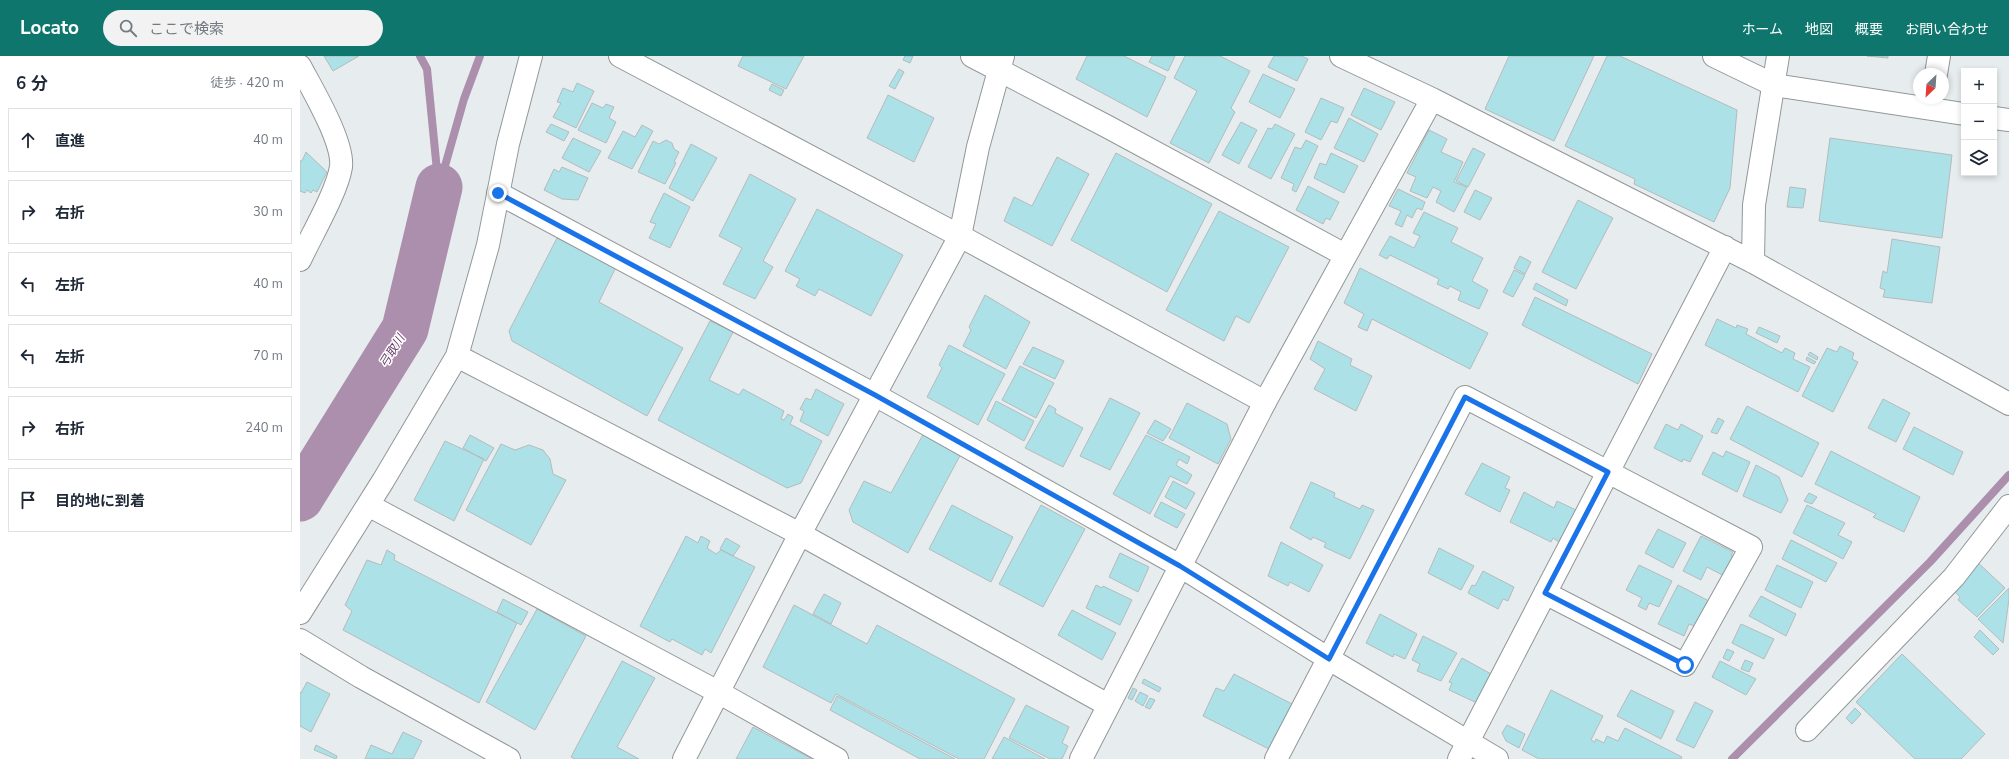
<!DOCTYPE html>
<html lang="ja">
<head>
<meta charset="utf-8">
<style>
	body { margin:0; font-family:"Nunito Sans","Noto Sans JP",sans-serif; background:#f2f2f3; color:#1f2937 }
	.controls { position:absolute; right:12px; top:12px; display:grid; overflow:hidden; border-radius:0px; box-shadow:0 2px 6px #0003 }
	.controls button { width:36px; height:36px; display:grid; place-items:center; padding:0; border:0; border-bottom:1px solid #e0e1e3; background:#fff; color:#1f2937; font:20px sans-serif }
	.compass { position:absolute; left:1613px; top:12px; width:36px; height:36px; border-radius:50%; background:#fff; box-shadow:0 2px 6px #0003; rotate:205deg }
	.stop { position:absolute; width:12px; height:12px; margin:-9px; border:3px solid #1a73e8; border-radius:50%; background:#fff }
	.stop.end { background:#1a73e8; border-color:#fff; box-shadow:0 1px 4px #0008 }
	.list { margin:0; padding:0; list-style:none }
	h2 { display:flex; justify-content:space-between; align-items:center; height:52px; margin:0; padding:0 16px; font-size:17px }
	h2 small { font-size:13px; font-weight:400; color:#747a83 }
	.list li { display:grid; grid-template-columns:26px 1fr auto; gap:12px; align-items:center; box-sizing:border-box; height:64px; margin:0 8px 8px; padding:0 8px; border:1px solid #e0e1e3; border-radius:0px }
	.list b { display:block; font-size:15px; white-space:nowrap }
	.list em { font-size:13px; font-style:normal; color:#747a83 }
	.icon { flex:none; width:22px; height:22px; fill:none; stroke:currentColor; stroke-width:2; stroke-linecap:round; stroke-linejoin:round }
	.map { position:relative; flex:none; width:1709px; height:703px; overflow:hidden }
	header { display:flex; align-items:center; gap:24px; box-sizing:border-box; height:56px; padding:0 20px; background:#0f766e; color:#fff }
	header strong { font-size:19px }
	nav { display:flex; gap:22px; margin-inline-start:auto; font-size:14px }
	.search { width:280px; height:36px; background:#f2f2f3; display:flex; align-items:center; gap:10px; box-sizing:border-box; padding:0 14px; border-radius:22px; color:#747a83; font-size:15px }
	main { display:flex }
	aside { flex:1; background:#fff }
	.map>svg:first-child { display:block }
</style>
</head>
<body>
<header>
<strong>Locato</strong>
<div class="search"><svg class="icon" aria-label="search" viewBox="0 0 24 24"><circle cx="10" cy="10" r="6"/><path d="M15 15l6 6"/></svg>ここで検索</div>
<nav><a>ホーム</a><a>地図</a><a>概要</a><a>お問い合わせ</a></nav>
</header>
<main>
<aside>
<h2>6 分<small>徒歩 · 420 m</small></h2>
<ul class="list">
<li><svg class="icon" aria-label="ahead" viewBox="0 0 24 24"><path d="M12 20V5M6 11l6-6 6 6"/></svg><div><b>直進</b></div><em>40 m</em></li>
<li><svg class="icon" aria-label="right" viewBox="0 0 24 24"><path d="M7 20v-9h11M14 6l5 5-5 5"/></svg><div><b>右折</b></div><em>30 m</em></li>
<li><svg class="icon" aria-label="left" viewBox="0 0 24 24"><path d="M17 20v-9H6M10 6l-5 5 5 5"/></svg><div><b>左折</b></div><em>40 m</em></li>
<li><svg class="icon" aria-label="left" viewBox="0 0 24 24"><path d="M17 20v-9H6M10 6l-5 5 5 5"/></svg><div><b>左折</b></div><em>70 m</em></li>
<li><svg class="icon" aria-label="right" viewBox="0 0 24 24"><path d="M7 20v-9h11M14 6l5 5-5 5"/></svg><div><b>右折</b></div><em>240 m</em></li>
<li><svg class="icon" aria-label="arrive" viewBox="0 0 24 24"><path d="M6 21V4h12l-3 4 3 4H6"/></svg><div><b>目的地に到着</b></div></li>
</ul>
</aside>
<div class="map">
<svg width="1709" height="703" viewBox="0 0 1709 703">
	<rect width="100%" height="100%" fill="#e7edee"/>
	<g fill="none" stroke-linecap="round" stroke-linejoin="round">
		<path stroke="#ac8fad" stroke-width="8" d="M120 0 127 13 138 125
			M139 131 164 43 180 0
			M1432 703 1630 506 1709 419"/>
		<path stroke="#ac8fad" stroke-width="47" d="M0 442 105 273 139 131"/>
	</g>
	<path fill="#ace1e7" stroke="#b5bbbc" d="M24 0H59L33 15Z
		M443 0H504L486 33 438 10Z
		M605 0H613L610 7 603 4Z
		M787 0H824L866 21 847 61 776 23Z
		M852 0H875L868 15 849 6Z
		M885 0H920L950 15 931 52 935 56 909 107 870 87 897 35 874 22Z
		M974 0H1002L1008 3 997 25 968 11Z
		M1209 0H1294L1254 85 1185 53Z
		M1307 0H1320L1437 54 1430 132 1414 166 1334 128 1335 123 1265 90Z
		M1567 0H1588V2Z
		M599 13 604 16 595 33 589 30Z
		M963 18 995 33 980 62 949 46Z
		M277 27 294 35 276 72 253 61 261 47 257 46 263 32 273 36Z
		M472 28 484 34 481 40 469 34Z
		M1064 32 1095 46 1081 74 1051 59Z
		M588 39 634 62 614 106 567 82Z
		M1021 42 1044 52 1037 67 1031 65 1021 84 1005 76Z
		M292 47 303 52 306 48 314 51 309 62 316 66 306 87 278 74Z
		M1049 62 1078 78 1064 106 1034 92Z
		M941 66 957 74 939 108 922 99Z
		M251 68 269 76 264 85 246 76Z
		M975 68 995 78 971 123 948 111 968 72 972 73Z
		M342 69 353 75 332 113 308 102 323 75 335 81Z
		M1129 74 1147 83 1141 96 1163 106 1154 126 1167 131 1154 156 1136 146 1141 135 1133 131 1127 142 1110 135 1116 121 1107 117Z
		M273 82 301 95 289 116 262 102Z
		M1530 82 1652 99 1642 182 1519 165Z
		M366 84 372 87 374 93 379 96 374 106 376 107 365 128 338 116 353 85 359 88Z
		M1006 84 1018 90 996 136 992 134 994 128 981 122 995 91 1001 93Z
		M391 88 417 102 393 145 369 132Z
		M1173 92 1185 98 1168 131 1156 125Z
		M6 96 27 116 17 136 13 134 11 137 7 134 5 137 0 135V105H2Z
		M816 97 912 148 867 236 771 184Z
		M1031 97 1058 110 1044 137 1014 122 1020 107 1026 109Z
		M757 101 789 118 752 190 704 165 714 141 732 150Z
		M262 111 288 122 278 144 262 143 244 134 254 113 259 116Z
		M450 118 496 143 463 205 473 211 455 243 423 228 442 192 419 180Z
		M1008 130 1039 146 1030 164 1026 162 1023 168 996 154Z
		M1490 131 1506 133 1503 152 1487 151Z
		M1098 133 1125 146 1122 154 1117 152 1112 162 1107 159 1102 171 1095 168 1101 155 1089 150Z
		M1175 134 1192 142 1180 164 1164 156Z
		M364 137 390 151 370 192 349 182 356 168 350 166Z
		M1278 144 1313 162 1276 233 1242 216Z
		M517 153 603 199 571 260 519 233 515 240 496 230 500 223 485 215Z
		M919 155 989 191 949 267 936 260 924 285 866 254Z
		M1124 156 1158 172 1151 186 1183 202 1172 225 1188 234 1179 253 1158 244 1161 236 1150 230 1148 233 1137 228 1139 223 1090 199 1087 203 1079 199 1090 180 1114 192 1120 180 1113 177Z
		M257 182 316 211 299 246 383 292 347 360 212 285 209 275Z
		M1592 183 1640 191 1632 247 1583 241 1585 234 1580 232 1583 215 1587 217Z
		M1220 200 1231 206 1225 218 1214 212Z
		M1060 212 1188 277 1170 313 1072 263 1067 275 1058 271 1064 258 1044 247Z
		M1214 214 1225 219 1213 241 1203 236Z
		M1236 227 1268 244 1266 250 1233 233Z
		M685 239 730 266 706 313 663 290 671 274 669 271Z
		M1235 241 1352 298 1338 328 1222 269Z
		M1417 263 1436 272 1437 269 1448 273 1446 278 1482 297 1485 292 1495 297 1493 303 1510 311 1498 336 1405 289Z
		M410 265 433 276 409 324 439 339 443 333 484 355 481 363 484 364 488 358 493 361 490 368 522 385 501 427 487 432 358 364Z
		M1459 271 1480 280 1477 287 1456 277Z
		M1018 285 1052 303 1050 309 1072 320 1056 355 1014 333 1025 313 1010 303Z
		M649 289 705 318 678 369 627 341 642 312 639 309Z
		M1540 290 1554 297 1552 303 1558 306 1533 356 1502 340 1527 292 1537 296Z
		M733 291 764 305 755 323 723 308Z
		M1510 296 1518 301 1517 304 1508 299Z
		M1507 301 1516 306 1514 308 1506 304Z
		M720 310 754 327 736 362 702 344Z
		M516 333 544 348 528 380 500 365 504 355 500 353 506 342 511 344Z
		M810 342 840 357 810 414 780 400Z
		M1583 343 1610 357 1596 386 1568 372Z
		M696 345 734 365 724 385 687 364Z
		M887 347 927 368 931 383 918 408 869 382Z
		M749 349 756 353 755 357 783 372 763 411 725 392Z
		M1447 350 1519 387 1502 421 1430 383Z
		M1418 362 1424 365 1417 378 1411 376Z
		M855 364 871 373 863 385 847 377Z
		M1366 368 1378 374 1381 368 1403 380 1390 406 1383 403 1382 406 1354 392Z
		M1614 371 1663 396 1653 419 1603 393Z
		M625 375 663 394 608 497 553 466 549 454 564 425 591 437Z
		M170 379 194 392 186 405 163 392Z
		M846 379 890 401 887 408 879 403 876 409 892 419 887 428 870 420 850 458 813 438Z
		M145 385 184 403 154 465 114 444Z
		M201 388 215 394 229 389 243 394 250 403 253 418 266 424 231 489 166 454Z
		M1426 395 1450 406 1437 436 1402 418 1413 396 1423 401Z
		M1531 395 1620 441 1604 476 1573 461 1576 458 1515 428Z
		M1182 407 1210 421 1205 432 1210 434 1200 456 1165 438Z
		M1456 409 1479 421 1488 444 1481 457 1443 440Z
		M873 425 895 437 886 453 865 441Z
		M1011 426 1035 437 1034 441 1060 453 1062 449 1074 454 1050 503 1024 491 1026 487 1013 481 1011 484 990 472Z
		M1224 436 1254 452 1257 445 1276 454 1259 486 1253 482 1251 486 1210 466Z
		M1509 437 1517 441 1512 448 1504 445Z
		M861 446 885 458 877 472 854 460Z
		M652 449 713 481 691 526 629 493Z
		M741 449 785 473 743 551 699 528Z
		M1507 449 1545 467 1538 479 1552 486 1543 503 1493 477Z
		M1358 473 1386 487 1373 512 1345 497Z
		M386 480 398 487 401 480 410 485 407 492 416 498 421 494 455 511 411 597 405 593 402 599 372 583 370 586 340 570Z
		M1401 480 1433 496 1431 500 1434 501 1424 520 1407 511 1401 524 1383 515Z
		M426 482 440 490 433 500 420 493Z
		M1491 484 1537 507 1526 526 1482 503Z
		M981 486 1023 509 1009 536 990 526 988 530 968 520Z
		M1139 492 1174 510 1161 534 1128 517Z
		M87 494 95 499 94 504 217 567 179 647 43 574 52 555 45 549 67 504 81 509Z
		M820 497 849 511 838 536 809 521Z
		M1674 503 1705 532 1677 561 1658 544 1660 541 1649 530Z
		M1339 509 1372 525 1359 551 1349 547 1346 554 1338 550 1342 542 1326 534Z
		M1477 509 1513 526 1501 552 1465 534Z
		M1183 515 1214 531 1208 545 1203 543 1198 553 1168 537 1172 529 1175 530Z
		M796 529 802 532 803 530 832 544 820 569 786 552Z
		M1378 529 1409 545 1397 571 1389 568 1384 580 1358 568Z
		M1709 532V543L1703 587 1678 563Z
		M524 538 541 547 531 568 513 558Z
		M1461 540 1496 558 1486 580 1449 560Z
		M203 543 228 556 221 569 197 556Z
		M494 549 567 588 577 569 715 643 684 703H659L536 638 531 647 463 611Z
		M237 553 286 580 235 674 186 646Z
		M772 554 816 577 802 604 758 579Z
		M1080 558 1117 578 1105 603 1094 598 1093 601 1066 587Z
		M1441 568 1474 583 1464 603 1432 587Z
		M1680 574 1699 593 1693 599 1674 581Z
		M1123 580 1157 597 1141 625 1117 615 1120 608 1112 604Z
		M1427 593 1434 596 1429 605 1423 602Z
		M1602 598 1685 678 1661 703H1615L1556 646Z
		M1162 602 1193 619 1177 647 1149 634 1152 627 1149 626Z
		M1445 604 1453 607 1449 616 1441 613Z
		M322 605 355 622 317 691 339 703H275L271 701Z
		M1420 605 1456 623 1446 639 1412 621Z
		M934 618 996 650 973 695 903 660 916 632 924 635Z
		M844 623 861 632 859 636 842 627Z
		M7 626 30 638 11 676 0 670V636L1 637Z
		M833 632 837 634 832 644 828 642Z
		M1251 634 1303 660 1291 684 1295 686 1296 683 1304 687 1307 680 1318 685 1325 672 1382 701 1381 703H1239L1222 694Z
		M1331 634 1374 655 1361 683 1317 660Z
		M840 636 848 640 843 650 835 645Z
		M537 640 655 703H620L530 654Z
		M850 642 855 644 850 653 845 651Z
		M1395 646 1413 655 1394 692 1376 684Z
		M726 649 769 671 762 687 768 690 762 703H750L709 682Z
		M1555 652 1561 658 1552 668 1546 662Z
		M1207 669 1225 678 1219 692 1206 685 1202 677Z
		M453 671 512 703H436Z
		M103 676 122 685 113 703H65L71 689 92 698Z
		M704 681 745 703H692Z
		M16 689 37 700 36 703 14 694Z"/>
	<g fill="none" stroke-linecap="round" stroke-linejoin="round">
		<g stroke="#929798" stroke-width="24">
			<path id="minor" d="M672 0 808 71 1045 199
				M1041 0 1132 43 1453 206 1709 348
				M0 10C12 33 44 86 41 111 37 136 11 180 0 204
				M1636 18 1639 0
				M198 137 575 339 880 510 1029 603 1197 703
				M1453 206 1454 149 1478 0
				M157 300 500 478 808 649
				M68 449 418 636 537 703
				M0 557 83 425 157 300 188 189 208 88 231 0
				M0 584 61 621 209 703
				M1507 674 1654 521 1709 450
				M384 703 500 478 660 180 678 91 703 0
				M781 703 965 346 1132 43
				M976 703 1165 341 1451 491 1385 609 1245 537
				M1159 703 1425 191"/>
		</g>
		<g stroke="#929798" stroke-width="24">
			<path id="tertiary" d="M320 0 660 180 965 346
				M1414 0 1474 29 1664 58
				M1694 62 1709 64"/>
		</g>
		<use href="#minor" stroke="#fff" stroke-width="22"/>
		<use href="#tertiary" stroke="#fff" stroke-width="22"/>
	</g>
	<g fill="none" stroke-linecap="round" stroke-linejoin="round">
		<path stroke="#1a73e8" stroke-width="5" d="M198 137 575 339 880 510 1029 603 1165 341 1308 416 1245 537 1385 609"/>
	</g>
	<g text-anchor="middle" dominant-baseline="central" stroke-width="3" stroke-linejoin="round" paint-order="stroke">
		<g font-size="12" font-style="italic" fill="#673e69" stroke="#fff">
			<text transform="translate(92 295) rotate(-58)">弓取川</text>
		</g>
	</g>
</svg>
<div class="controls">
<button>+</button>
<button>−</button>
<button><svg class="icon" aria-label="layers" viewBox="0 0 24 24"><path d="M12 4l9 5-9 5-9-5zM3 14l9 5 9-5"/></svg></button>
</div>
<svg class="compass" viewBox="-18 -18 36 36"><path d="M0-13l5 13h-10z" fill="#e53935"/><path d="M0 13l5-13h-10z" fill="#747a83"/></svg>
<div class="stop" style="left:1385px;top:609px"></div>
<div class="stop end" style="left:198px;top:137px"></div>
</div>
</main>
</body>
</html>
